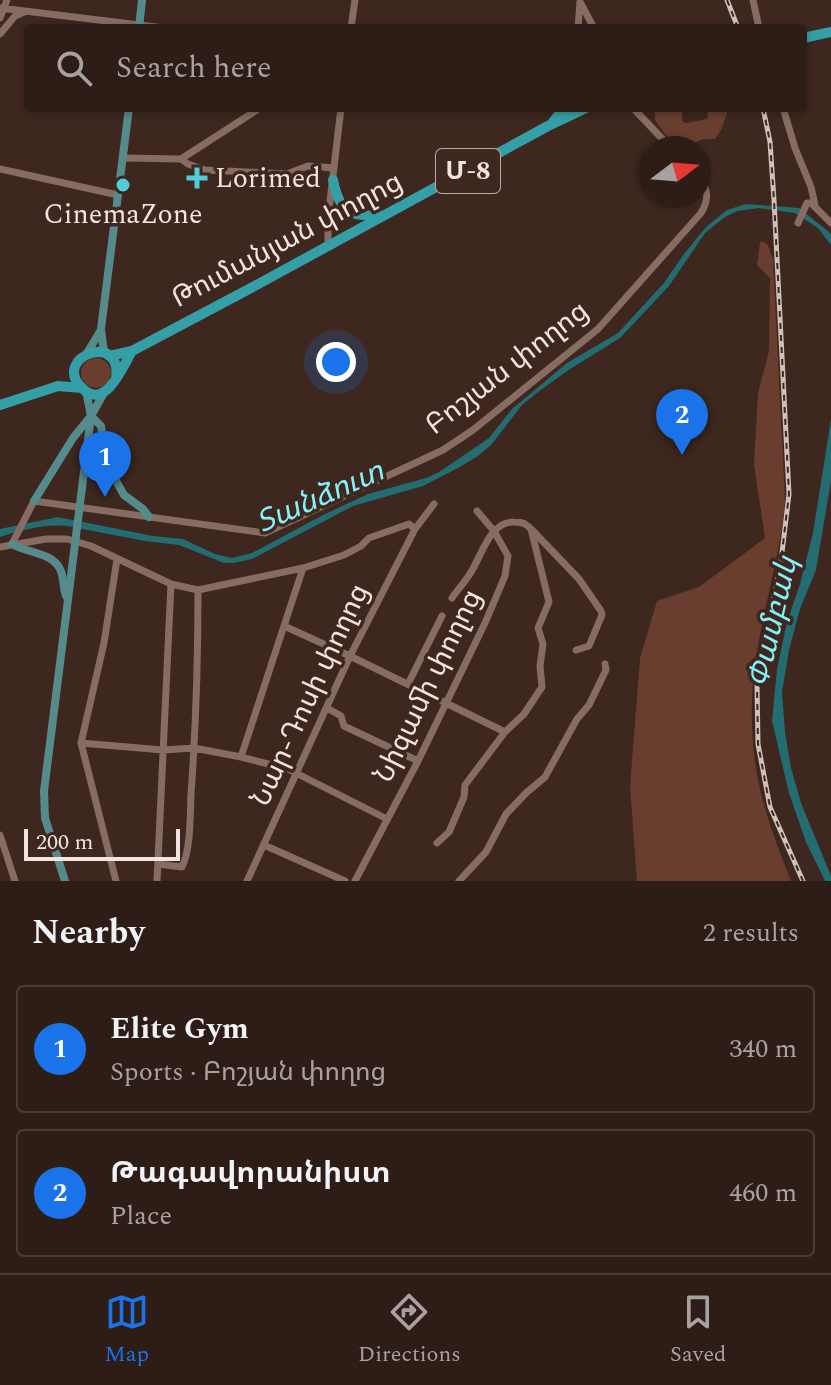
<!DOCTYPE html>
<html lang="en">
<head>
<meta charset="utf-8">
<style>
	body { margin:0; font-family:Spectral,"Noto Sans Armenian",serif; background:#3a2a24; color:#f1f3f6 }
	.compass { position:absolute; left:639px; top:136px; width:72px; height:72px; border-radius:50%; background:#2e1d17; box-shadow:0 2px 6px #0004; rotate:74deg }
	.scale { position:absolute; left:24px; bottom:20px; width:156px; box-sizing:border-box; padding-left:8px; border:4px solid #f2e4de; border-top:0; font-size:22px; line-height:28px; white-space:nowrap; color:#f2e4de; -webkit-text-stroke:6px #3d271f; paint-order:stroke }
	.you { position:absolute; left:336px; top:362px; width:28px; height:28px; margin:-20px; border:6px solid #fff; border-radius:50%; background:#1a73e8; box-shadow:0 0 0 12px #1a73e833 }
	.badge { display:grid; place-items:center; width:52px; height:52px; border-radius:50%; background:#1a73e8; color:#fff; font-size:26px; font-weight:700 }
	.pin { position:absolute; translate:-50% -66px; filter:drop-shadow(0 2px 4px #0008) }
	.pin::after { content:''; position:absolute; top:42px; width:28px; height:24px; background:inherit; clip-path:polygon(0 0,100% 0,50% 100%) }
	.list { margin:0; padding:0; list-style:none }
	h2 { display:flex; justify-content:space-between; align-items:center; height:104px; margin:0; padding:0 32px; font-size:34px }
	h2 small { font-size:26px; font-weight:400; color:#a7a2a1 }
	.list li { display:grid; grid-template-columns:52px 1fr auto; gap:24px; align-items:center; box-sizing:border-box; height:128px; margin:0 16px 16px; padding:0 16px; border:2px solid #493b36; border-radius:8px }
	.list b { display:block; font-size:30px; white-space:nowrap }
	.list p { margin:0; font-size:26px; white-space:nowrap; color:#a7a2a1 }
	.list em { font-size:26px; font-style:normal; color:#a7a2a1 }
	.icon { flex:none; width:44px; height:44px; fill:none; stroke:currentColor; stroke-width:2; stroke-linecap:round; stroke-linejoin:round }
	.map { position:relative; flex:none; width:831px; height:881px; overflow:hidden }
	.search { position:absolute; background:#2e1d17; box-shadow:0 2px 6px #0004; left:24px; right:24px; top:24px; height:88px; display:flex; align-items:center; gap:20px; box-sizing:border-box; padding:0 28px; border-radius:8px; color:#a7a2a1; font-size:30px }
	.sheet { height:392px; background:#2e1d17 }
	nav { display:flex; justify-content:space-around; align-items:center; box-sizing:border-box; height:112px; border-top:2px solid #493b36; background:#2e1d17; font-size:22px; color:#a7a2a1 }
	nav a { display:grid; justify-items:center; gap:4px }
	nav .on { color:#1a73e8 }
	.map>svg:first-child { display:block }
</style>
</head>
<body>
<div class="map">
<svg width="831" height="881" viewBox="0 0 831 881">
	<rect width="100%" height="100%" fill="#3d271f"/>
	<path fill="#693e2e" d="M668 108H682V121L686 123 703 120 708 118 707 108H729L721 130 715 139H703L688 146 670 141 655 120V110Z
		M762 241 768 245 773 259 785 500C781 552 765 601 757 652 749 697 750 749 761 793 768 823 780 852 791 881H637L630 787 640 658 657 601 699 587 765 538 754 465 758 393 769 351 770 278 757 265 760 243Z
		M81 373a15 15 0 1 1 30 0a15 15 0 1 1-30 0Z"/>
	<path fill="#236c72" d="M746 204 799 208 829 232 831 235V245L818 228 795 213 759 208 737 211 725 217 705 233 669 286 620 338 570 369 538 392 522 405 491 445 478 456 458 468 423 486 353 506 252 559 234 563H224L179 545 145 541 67 526C44 524 22 530 0 537V529L58 517 153 536 183 539 215 554 232 558 252 553 323 515 368 494 426 478 439 472 489 438 512 409 567 363 618 333 664 283 684 254 706 227 727 210Z
		M831 419V481L816 570 800 609 789 650 782 692 785 732 791 768 801 803 831 876V881H825L806 842 789 793 772 721 777 669 787 622 800 584 813 533Z"/>
	<g fill="none" stroke-linecap="round" stroke-linejoin="round">
		<path stroke="#866c63" stroke-width="7" d="M753 0 759 28
			M580 2 594 28
			M0 8 164 28
			M0 18 7 0
			M351 28 355 0
			M578 28 580 2
			M0 34 15 16 24 12
			M633 108 671 148
			M783 108 795 148 811 187 815 205
			M123 158 181 159 188 164 205 170 227 171 287 174 308 166 334 168
			M181 159 260 108
			M0 169 118 195
			M798 223 807 203H811L831 223
			M328 246V218L341 108
			M532 530 579 579 601 611 602 615 589 646 576 650
			M12 544 34 501 265 533 443 450 473 430 598 329 701 213C709 200 709 189 699 177
			M0 547 46 539H67L91 546 171 584 198 590 303 568 344 555 361 546 369 538 409 524 415 529
			M284 626 350 656 505 732
			M408 684 442 616
			M327 708 341 716 344 726 418 761
			M81 743 163 750 194 748 241 757 288 769 387 819
			M241 757 303 568
			M0 835 15 881
			M437 843 449 832 464 797 465 785 505 732 524 714 542 687 540 666 543 644 538 628 549 602 531 529C525 523 522 522 514 522 490 521 482 555 471 572 466 581 458 589 452 598
			M264 845 345 881
			M158 864 182 867C191 849 190 815 191 794 196 726 198 658 198 590
			M116 881 81 743 104 643 117 559
			M157 881 171 584
			M247 881 350 656 415 529 434 504
			M355 881 418 761 485 623 505 576 508 556 494 531 477 511
			M459 881 486 852 506 814 526 793 545 777 577 719 589 705 606 670 605 664"/>
		<path stroke="#558b8c" stroke-width="8" d="M139 28 142 0
			M87 353 101 330
			M104 353 101 329 129 108
			M91 416 101 426 105 453 115 479 124 495 143 509 149 517
			M34 501 73 438 91 416 105 391
			M12 544C26 553 52 552 60 569 64 577 63 588 66 596
			M65 881 45 818 44 791 91 416 86 391"/>
		<path stroke="#359fa7" stroke-width="10" d="M803 38 831 32
			M553 122 564 108
			M333 180C339 211 350 218 380 215
			M109 356 132 351 251 288 548 126 586 108
			M116 379C123 330 52 357 81 387 105 413 123 366 132 351
			M0 405 58 386 82 388"/>
		<g stroke="#d0c0ba" stroke-width="5">
			<path id="rail" d="M727 0 738 28
				M763 108 770 142 774 200 789 494 781 561 757 683 758 744 770 807 803 881"/>
		</g>
		<use href="#rail" stroke="#3d271f" stroke-width="2" stroke-dasharray="6" stroke-linecap="butt"/>
	</g>
	<g fill="#52ccd6" stroke="#3d271f" stroke-width="3">
		<path d="M193 166h8v8h8v8h-8v8h-8v-8h-8v-8h8z"/>
		<circle cx="123" cy="185" r="8"/>
	</g>
	<g text-anchor="middle" dominant-baseline="central" stroke-width="7" stroke-linejoin="round" paint-order="stroke">
		<rect fill="#3d271f" stroke="#bcaba5" stroke-width="2" x="436" y="149" width="64" height="44" rx="6"/>
		<g font-size="26" font-weight="bold" fill="#f2e4de">
			<text x="468" y="171">Մ-8</text>
		</g>
		<g font-size="28" fill="#f2e4de" stroke="#3d271f" text-anchor="start">
			<text x="215" y="178">Lorimed</text>
			<text x="123" y="214" text-anchor="middle">CinemaZone</text>
		</g>
		<g font-size="28" fill="#f2e4de" stroke="#3d271f">
			<text transform="translate(287 240) rotate(-28)">Թումանյան փողոց</text>
			<text transform="translate(507 368) rotate(-38)">Բոշյան փողոց</text>
			<text transform="translate(428 686) rotate(-64)">Նիզամի փողոց</text>
			<text transform="translate(310 695) rotate(-65)">Նար-Դոսի փողոց</text>
		</g>
		<g font-size="30" font-style="italic" fill="#85f1fa" stroke="#3d271f">
			<text transform="translate(320 497) rotate(-24)">Տանձուտ</text>
			<text transform="translate(773 622) rotate(-77)">Փամբակ</text>
		</g>
	</g>
</svg>
<svg class="compass" viewBox="-18 -18 36 36"><path d="M0-13l5 13h-10z" fill="#e53935"/><path d="M0 13l5-13h-10z" fill="#a7a2a1"/></svg>
<div class="scale">200 m</div>
<div class="you"></div>
<div class="pin badge" style="left:105px;top:497px">1</div>
<div class="pin badge" style="left:682px;top:455px">2</div>
<div class="search"><svg class="icon" aria-label="search" viewBox="0 0 24 24"><circle cx="10" cy="10" r="6"/><path d="M15 15l6 6"/></svg>Search here</div>
</div>
<section class="sheet">
<h2>Nearby<small>2 results</small></h2>
<ul class="list">
<li><span class="badge">1</span><div><b>Elite Gym</b><p>Sports · Բոշյան փողոց</p></div><em>340 m</em></li>
<li><span class="badge">2</span><div><b>Թագավորանիստ</b><p>Place</p></div><em>460 m</em></li>
</ul>
</section>
<nav>
<a class="on"><svg class="icon" aria-label="map" viewBox="0 0 24 24"><path d="M3 6l6-2 6 2 6-2v14l-6 2-6-2-6 2zM9 4v14M15 6v14"/></svg>Map</a>
<a><svg class="icon" aria-label="directions" viewBox="0 0 24 24"><path d="M12 3l9 9-9 9-9-9zM9 14v-3h6M13 9l2 2-2 2"/></svg>Directions</a>
<a><svg class="icon" aria-label="saved" viewBox="0 0 24 24"><path d="M7 4h10v16l-5-4-5 4z"/></svg>Saved</a>
</nav>
</body>
</html>
